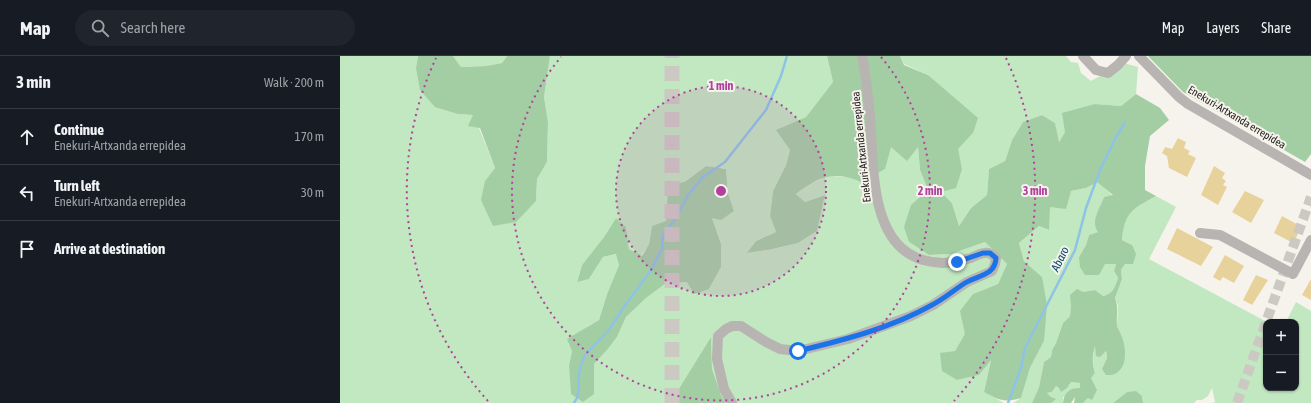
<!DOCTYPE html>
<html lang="en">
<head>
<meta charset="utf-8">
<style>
	body { margin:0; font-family:"Asap Condensed",sans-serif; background:#20242c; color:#f1f3f6 }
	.controls { position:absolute; right:12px; bottom:12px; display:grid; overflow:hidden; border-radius:8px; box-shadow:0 1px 3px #0004 }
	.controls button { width:36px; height:36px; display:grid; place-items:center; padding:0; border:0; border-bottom:1px solid #363941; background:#171b24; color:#f1f3f6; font:20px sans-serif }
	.stop { position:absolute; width:12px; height:12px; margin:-9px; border:3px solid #1a73e8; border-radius:50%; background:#fff }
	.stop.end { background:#1a73e8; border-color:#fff; box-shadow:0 1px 4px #0008 }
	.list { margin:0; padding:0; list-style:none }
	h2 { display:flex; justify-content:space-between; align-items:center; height:52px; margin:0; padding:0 16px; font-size:17px }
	h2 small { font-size:13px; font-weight:400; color:#9ea1a6 }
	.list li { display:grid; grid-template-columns:26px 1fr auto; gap:12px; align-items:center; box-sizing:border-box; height:56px; padding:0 16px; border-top:1px solid #363941 }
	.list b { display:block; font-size:15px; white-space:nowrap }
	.list p { margin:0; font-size:13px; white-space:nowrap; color:#9ea1a6 }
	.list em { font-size:13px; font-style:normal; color:#9ea1a6 }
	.icon { flex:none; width:22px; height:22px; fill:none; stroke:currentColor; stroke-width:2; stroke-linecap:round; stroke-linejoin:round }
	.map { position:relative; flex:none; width:971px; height:347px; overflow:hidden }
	header { display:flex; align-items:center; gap:24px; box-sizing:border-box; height:56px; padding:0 20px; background:#171b24; border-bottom:1px solid #363941 }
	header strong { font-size:19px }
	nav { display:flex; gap:22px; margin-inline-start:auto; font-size:14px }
	.search { width:280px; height:36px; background:#20242c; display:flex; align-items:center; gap:10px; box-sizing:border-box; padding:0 14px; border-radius:22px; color:#9ea1a6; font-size:15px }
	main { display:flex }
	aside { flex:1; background:#171b24 }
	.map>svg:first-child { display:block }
</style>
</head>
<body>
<header>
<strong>Map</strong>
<div class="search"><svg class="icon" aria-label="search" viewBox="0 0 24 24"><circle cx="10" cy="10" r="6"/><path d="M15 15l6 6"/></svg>Search here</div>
<nav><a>Map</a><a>Layers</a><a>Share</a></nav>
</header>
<main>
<aside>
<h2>3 min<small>Walk · 200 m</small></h2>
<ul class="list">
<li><svg class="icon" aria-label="ahead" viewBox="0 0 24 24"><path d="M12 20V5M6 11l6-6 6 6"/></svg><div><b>Continue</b><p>Enekuri-Artxanda errepidea</p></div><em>170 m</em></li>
<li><svg class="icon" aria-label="left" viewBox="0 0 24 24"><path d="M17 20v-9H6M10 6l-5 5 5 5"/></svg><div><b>Turn left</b><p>Enekuri-Artxanda errepidea</p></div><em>30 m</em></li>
<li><svg class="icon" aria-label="arrive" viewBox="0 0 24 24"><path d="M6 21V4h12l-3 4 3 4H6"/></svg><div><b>Arrive at destination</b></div></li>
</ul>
</aside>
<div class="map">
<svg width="971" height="347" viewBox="0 0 971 347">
	<rect width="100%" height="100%" fill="#f6f3ec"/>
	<path fill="#c1e8c1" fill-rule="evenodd" d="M0 0H78L76 12 118 58 133 59 139 72 155 112 145 125 196 145 197 123 207 106 208 66 204 41 210 0H487L493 26 466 61 437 74 450 94 446 109 433 135 430 160 436 176 416 185 408 197 428 194 458 187 477 175 485 139 465 146 456 138 469 128 489 120 511 121 551 91 578 90 580 114 588 134 569 186 589 199 611 198 645 186 667 208 658 228 633 238 626 278 615 295 617 324 639 319 651 303 644 336 664 347H386L381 339 372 313 371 281 330 347H0ZM366 110 386 113 388 137 394 155 372 162 381 188V211L369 233 347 226 325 228 306 242 286 261 277 281 267 294 254 308V338L229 309 232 295 247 271 259 264 267 238 279 209 277 198 263 201 249 223 237 225 242 209 264 181 276 162 286 171 289 193 301 200 309 188 312 170 326 166 328 131 346 125Z
		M113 0H167L162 7 146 10 121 11Z
		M560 0H726L731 6 738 7 741 17 751 25 760 20 770 21 784 7 798 11 796 38 781 50 755 48 725 76 718 87 715 67 702 59 683 66 672 84 665 105 649 113 647 139 631 152 619 170 612 147 601 136 622 113 617 93 633 77 588 19 564 8Z
		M757 125 773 140 764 141 756 160 758 176 749 179 746 189 739 201 764 208H776L774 215 778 222C775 231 773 238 763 240L755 234 743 236 731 249 730 260 723 267 716 287 712 294 711 301 704 306 699 331 692 347H673L681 342 690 312 704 285 702 221 684 205 679 187 699 170 709 174V151L731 135 746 132Z
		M816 140 836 151 809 203 927 266H926V332H956V266H946L956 246 971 255V347H872L875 346 872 332 868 340 862 344H857L854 347H803L802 340 787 336 773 347H743L748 342 751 322 755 317C752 306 753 299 755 288L765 294 767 302 762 313 782 280 777 270 778 250 775 242 782 223 781 214 785 208 792 189 782 184C785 155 793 153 816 140Z
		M731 326 740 327V333L723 341V347H711L715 343 711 341 707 337 712 336 716 330 719 332H727Z"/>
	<path fill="#a3cea3" d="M78 0H113L121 11 146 10 162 7 167 0H210L204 41 208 66 207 106 197 123 196 145 176 166 153 170 141 144 145 125 155 112 140 72 128 70 133 59 118 58 95 51 80 34 76 12Z
		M487 0H560L564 9 588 19 638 62 633 77 618 93 622 113 616 132 601 136 612 147 619 170 631 152 647 139 649 113 665 105 672 84 683 66 702 59 715 67 719 86 725 76 722 57 755 48 781 50 796 38 820 52 829 64 810 80 805 110V134L816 140C793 153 785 155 782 184L792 189 796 198 793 208H785L781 214 782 223 775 242C779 253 776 259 777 270 778 273 781 277 782 281 786 292 788 311 775 318 773 319 769 319 766 319L762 313 767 302 766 295 760 301 756 300 755 290C752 300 752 307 755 317L751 322 757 334 752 344 748 342 743 347H734L735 341 731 347H723C724 336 730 332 740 332V327L731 326 727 332 721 336 719 332 716 330 712 336 707 337 711 341 716 343 711 347H692L699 331 704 306 711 301 712 294 716 287 723 267 730 260 731 249 730 239 737 233 743 236 755 234 763 240C773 238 775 231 778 222L774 215 776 208H765L759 219H745L740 211 739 201 746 189 749 179 758 176C750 165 760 152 764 141L773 139 757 126 746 132 731 135 726 153 710 151 709 174 699 170 679 187 684 205 702 221 707 249 704 285 690 312 681 342C665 347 658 344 644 336L651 304 639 319 617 324 602 315 600 297 615 295 625 278 620 255 633 238 658 228 667 208 645 186 611 198 589 199 569 186 564 171 571 149 588 134 580 114 578 91 567 105 551 91 545 113 521 126C495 114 477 121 456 138L465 146 485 139 477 175 458 187 428 194 407 197 416 185 436 176 430 160 433 135 446 109 450 94 436 74 466 61 493 26Z
		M808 0H971V98L965 106 843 36Z
		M366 110 386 113 388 137 394 155 381 164 372 162 381 188V211L369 233 354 238 347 226 325 228 306 242 286 261 277 281 267 294 254 308V338L243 346 231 338 229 309 232 295 227 283 259 264 267 238 279 209 276 198 263 201 249 223 237 226 242 209 264 181 276 162 286 171 289 193 302 200 309 188 312 170 326 165 328 131 346 125Z
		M371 281 372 313 381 339 386 347H330Z
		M796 335 802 340 803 347H773L787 336Z"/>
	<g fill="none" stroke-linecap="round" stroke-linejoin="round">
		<path stroke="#8ec3e6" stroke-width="2.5" d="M234 347C241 338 238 328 239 318 240 313 243 303 245 299L269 274 284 251 311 214 322 193 323 179 336 162 348 139 363 121 385 106 426 54 441 20 447 0
			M668 347 681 312 685 292 735 194 746 152 760 114 774 85 785 66"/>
	</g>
	<path fill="#e8d29c" d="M838 82 846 86 844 92 850 95 848 98 856 102 847 121 829 112 827 100 822 97 825 91 832 93Z
		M874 110 885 117 882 122 886 125 883 129 887 131 878 149 861 139Z
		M905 135 924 144 911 167 892 156Z
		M942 160 962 171 953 187 934 177Z
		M837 172 873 191 861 210 827 193Z
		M885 199 904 210 894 227 883 221 880 225 873 221Z
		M916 219 928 224 912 249 903 244Z
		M971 223V244L962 239Z"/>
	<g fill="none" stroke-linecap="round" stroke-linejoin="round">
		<path stroke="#ccc9c3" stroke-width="10" stroke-dasharray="10 5" stroke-linecap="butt" d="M897 347 971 141"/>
		<path stroke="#ccc9c3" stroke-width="15" stroke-dasharray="15 8" stroke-linecap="butt" d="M332 347V0"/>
		<path stroke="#b8b4b2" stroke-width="10" d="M743 0 756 14 768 17 778 9 786 0
			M799 0 839 41 848 48 971 119
			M860 177 880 179 953 218 971 184
			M392 347 384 333 377 303 378 280 386 273 392 270H401L426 286 440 293 458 295 508 283 571 260 593 249 627 226 652 215 655 208 656 202C652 199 650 196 645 197 640 197 635 200 631 202 613 207 601 209 583 204 528 188 534 106 530 60 528 40 526 20 522 0"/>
	</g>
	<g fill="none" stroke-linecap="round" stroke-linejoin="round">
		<path stroke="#1a73e8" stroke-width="5" d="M458 295C504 284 551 272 592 249 604 243 614 234 625 227 638 219 655 220 656 202L650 197H643L617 206"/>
	</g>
	<circle cx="381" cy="135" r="105" fill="#b1419e" fill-opacity=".12"/>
	<g fill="none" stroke="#b1419e" stroke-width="2" stroke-dasharray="2 4">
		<circle cx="381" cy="135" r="105"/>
		<path d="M541 1A209 209 0 1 1 221 1"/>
		<path d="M148 345A314 314 0 0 1 96 2M666 2A314 314 0 0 1 614 345"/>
	</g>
	<g text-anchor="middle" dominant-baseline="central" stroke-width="4" stroke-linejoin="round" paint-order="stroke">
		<g font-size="11" fill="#23221f" stroke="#f6f3ec">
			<text transform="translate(897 61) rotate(31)">Enekuri-Artxanda errepidea</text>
			<text transform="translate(521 91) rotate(-96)">Enekuri-Artxanda errepidea</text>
		</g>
		<g font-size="12" font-style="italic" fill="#054a6c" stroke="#f6f3ec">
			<text transform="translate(720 203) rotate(-64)">Abaro</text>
		</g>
	</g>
	<circle cx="381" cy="135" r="6" fill="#b1419e" stroke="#f6f3ec" stroke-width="2"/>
	<g font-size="12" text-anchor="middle" font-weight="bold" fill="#b1419e" stroke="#f6f3ec" stroke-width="4" stroke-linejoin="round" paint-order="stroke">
		<text x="381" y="34">1 min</text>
		<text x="590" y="139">2 min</text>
		<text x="695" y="139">3 min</text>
	</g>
</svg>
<div class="controls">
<button>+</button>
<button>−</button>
</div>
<div class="stop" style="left:458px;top:295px"></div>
<div class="stop end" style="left:617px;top:206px"></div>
</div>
</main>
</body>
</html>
